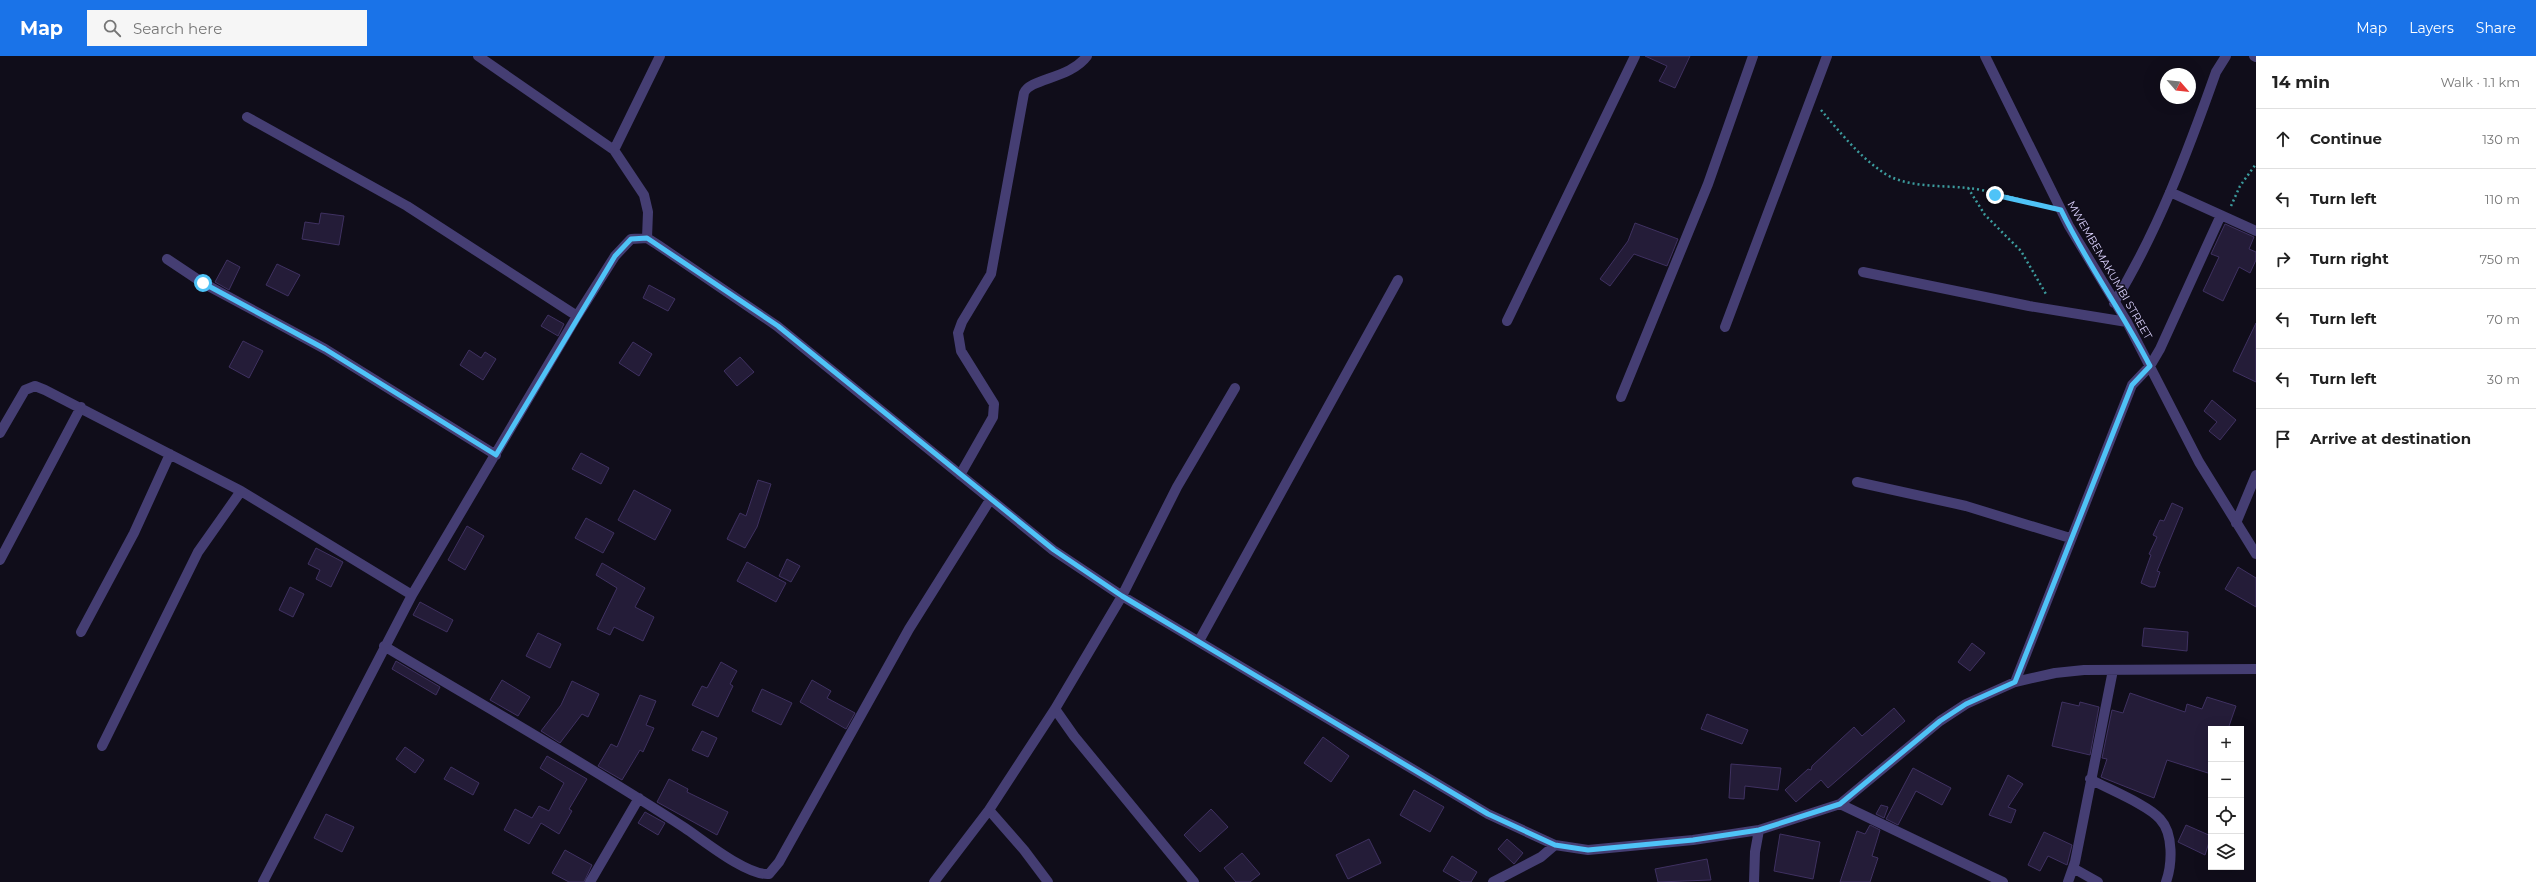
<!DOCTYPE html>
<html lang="en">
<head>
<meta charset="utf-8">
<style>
	body { margin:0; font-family:Montserrat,sans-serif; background:#f6f6f6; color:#222 }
	.controls { position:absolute; right:12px; bottom:12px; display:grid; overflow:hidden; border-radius:0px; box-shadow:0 4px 16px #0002 }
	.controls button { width:36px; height:36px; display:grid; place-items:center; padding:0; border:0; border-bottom:1px solid #e0e0e0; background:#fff; color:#222; font:20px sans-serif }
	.compass { position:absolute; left:2160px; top:12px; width:36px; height:36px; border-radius:50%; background:#fff; box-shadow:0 4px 16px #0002; rotate:118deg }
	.stop { position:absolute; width:12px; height:12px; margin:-9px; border:3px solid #4fc3f7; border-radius:50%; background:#fff }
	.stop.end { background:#4fc3f7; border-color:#fff; box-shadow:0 1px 4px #0008 }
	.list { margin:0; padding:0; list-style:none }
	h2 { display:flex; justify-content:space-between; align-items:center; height:52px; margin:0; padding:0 16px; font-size:17px }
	h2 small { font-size:13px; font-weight:400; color:#767676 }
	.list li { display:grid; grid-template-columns:26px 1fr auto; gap:12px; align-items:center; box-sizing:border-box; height:60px; padding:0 16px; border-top:1px solid #e0e0e0 }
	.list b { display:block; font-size:15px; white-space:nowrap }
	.list em { font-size:13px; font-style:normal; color:#767676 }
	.icon { flex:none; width:22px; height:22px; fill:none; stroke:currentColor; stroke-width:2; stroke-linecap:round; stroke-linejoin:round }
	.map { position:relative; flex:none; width:2256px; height:826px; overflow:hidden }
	header { display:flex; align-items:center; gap:24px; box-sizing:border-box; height:56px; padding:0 20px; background:#1a73e8; color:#fff }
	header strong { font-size:19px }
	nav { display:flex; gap:22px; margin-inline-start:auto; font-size:14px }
	.search { width:280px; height:36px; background:#f6f6f6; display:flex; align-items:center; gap:10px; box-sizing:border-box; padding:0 14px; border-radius:0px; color:#767676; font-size:15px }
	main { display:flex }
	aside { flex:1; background:#fff }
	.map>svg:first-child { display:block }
</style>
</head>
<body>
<header>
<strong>Map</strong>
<div class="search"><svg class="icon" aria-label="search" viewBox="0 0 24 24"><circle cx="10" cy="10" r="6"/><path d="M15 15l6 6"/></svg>Search here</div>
<nav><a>Map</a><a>Layers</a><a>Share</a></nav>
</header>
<main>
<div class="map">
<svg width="2256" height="826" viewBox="0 0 2256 826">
	<rect width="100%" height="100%" fill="#100d1a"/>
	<path fill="#241c38" stroke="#3f3161" d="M1645 0H1690L1675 32 1659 25 1667 10Z
		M321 157 344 160 339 189 302 183 305 166 319 168Z
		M1635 167 1678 183 1667 210 1634 198 1610 230 1600 223 1628 185Z
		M2225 168 2254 181 2249 193 2256 196V204L2250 217 2239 211 2223 245 2203 235 2219 201 2211 198Z
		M227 204 240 211 229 234 215 226Z
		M277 208 300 219 288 240 266 229Z
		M649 229 675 243 668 255 643 242Z
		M548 259 564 268 558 280 541 270Z
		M2256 267V326L2233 315Z
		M243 285 263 295 249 322 229 311Z
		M633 286 652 298 639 320 619 307Z
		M469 294 481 302 485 296 496 303 483 324 460 309Z
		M740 301 754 316 737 330 724 315Z
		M2212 344 2236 364 2220 384 2209 375 2217 366 2204 355Z
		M581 397 609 412 601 428 572 413Z
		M758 424 771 428 757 471 745 492 727 483 740 457 746 460Z
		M634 434 671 454 655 484 618 464Z
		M2172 447 2183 452 2157 515 2160 516 2155 531H2150L2141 527 2151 499 2149 498 2157 481 2153 479 2160 464 2164 465Z
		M586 462 614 477 603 497 575 482Z
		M467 470 484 480 465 514 448 504Z
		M316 492 343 506 331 531 316 523 320 514 308 508Z
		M787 503 800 510 791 526 779 520Z
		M747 506 786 527 776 546 737 525Z
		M602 507 645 532 635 551 654 561 643 585 614 571 610 579 597 573 617 532 596 519Z
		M2238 511 2256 522V551L2225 533Z
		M290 531 304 538 293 561 279 554Z
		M420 546 453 564 447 576 413 559Z
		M2144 572 2188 576 2187 595 2142 590Z
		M538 577 561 588 550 612 526 600Z
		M1972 587 1985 597 1970 615 1958 606Z
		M396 605 440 631 436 639 392 613Z
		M721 606 737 615 730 628 733 630 718 661 692 649 702 630 707 632Z
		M502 624 530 641 518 660 490 644Z
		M812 624 831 635 827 642 855 657 846 673 800 646Z
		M572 625 599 638 588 661 582 658 560 687 541 675 561 649Z
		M762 633 792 647 781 669 752 655Z
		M2130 637 2185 656 2187 648 2202 653 2207 641 2236 650 2228 673H2211V718L2167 704 2154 742 2101 721 2107 703 2102 702 2112 654 2123 657Z
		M640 639 656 645 646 669 654 672 643 696 640 694 622 724 598 710 611 688 617 691Z
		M2062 646 2079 650 2080 646 2099 651 2090 699 2052 690Z
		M1894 652 1905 665 1828 732 1821 724 1796 746 1785 734 1808 713 1811 714 1812 710 1854 671 1862 680Z
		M1707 658 1748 674 1742 688 1701 673Z
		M702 675 717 682 708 701 692 694Z
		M1323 681 1349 700 1331 726 1304 707Z
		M405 691 424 704 415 717 396 703Z
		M547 700 587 723 569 753 572 755 559 778 541 767 529 788 504 774 515 753 532 762 539 750 549 755 564 727 540 712Z
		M1731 708 1781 712 1778 734 1745 730 1744 743 1729 742Z
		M451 711 479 727 473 739 444 723Z
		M1913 712 1951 732 1942 749 1916 735 1898 769 1886 763Z
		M2008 719 2023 728 2008 751 2016 754 2011 767 1989 759Z
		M669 723 688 733 687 736 728 756 717 779 657 746Z
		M1414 734 1444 751 1430 776 1400 759Z
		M1881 749 1888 751 1884 762 1876 758Z
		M1211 753 1228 771 1200 796 1184 779Z
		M645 756 665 767 658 779 638 767Z
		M326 758 354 771 342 796 314 782Z
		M1870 769 1880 774 1872 800 1878 802 1870 826H1840L1857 775 1865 778Z
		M2186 769 2211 780 2205 799 2178 786Z
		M2044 776 2072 789 2067 809 2048 800 2040 815 2028 809Z
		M1780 778 1820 786 1813 823 1774 815Z
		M1369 783 1381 807 1348 823 1336 799Z
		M1507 783 1523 797 1514 808 1498 793Z
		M565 794 592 809 584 826H569L552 817Z
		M1242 797 1260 818 1250 826H1236L1224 812Z
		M1452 800 1477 816 1471 826H1462L1443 815Z
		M1707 803 1711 824 1658 826 1655 813Z"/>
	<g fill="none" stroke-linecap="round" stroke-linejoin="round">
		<path stroke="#3c9b9d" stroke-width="2.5" stroke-dasharray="2 3" stroke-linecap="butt" d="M1821 54C1839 75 1858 99 1881 115 1903 132 1940 129 1967 132 1990 134 2020 144 2044 150
			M1968 132 1985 159 2021 195 2046 238
			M2231 150 2240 130 2256 108"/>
		<path stroke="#453e73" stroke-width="10" d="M478 0 614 94 644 139 648 156 647 182
			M1985 0 2069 170 2127 266 2199 406 2256 498
			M2254 0 2256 1
			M247 61 407 150 577 260
			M614 94 660 0
			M2170 136 2256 175
			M167 203 203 227 325 293 496 399
			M1863 216 2029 250 2127 266
			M2114 247C2158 175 2188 95 2216 16L2226 0
			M1507 265 1635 0
			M1725 271 1827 0
			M1621 341 1708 128 1753 0
			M0 377 25 334 35 330 45 334 241 435 412 539
			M960 419 993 361 994 348 961 295 958 277 962 266 991 218 1024 37C1030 22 1070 23 1087 0
			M1857 426 1966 450 2070 482
			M2236 467 2256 419
			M0 504 81 351
			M81 576 134 477 170 398
			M1199 585 1398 224
			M384 590C484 650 587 708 685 772 703 784 747 820 769 818L779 806 909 573 990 444
			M2015 626 2132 329 2150 310 2160 293 2221 159
			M1055 653 1074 680 1194 826
			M102 690 198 496 241 435
			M2090 723C2108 733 2148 749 2160 763 2174 778 2172 809 2166 826
			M1840 748 2003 826
			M989 754 1024 794 1048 826
			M2073 812 2098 826
			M263 826 412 539 577 260 615 200 631 183 647 182 658 189 777 270 1053 494 1122 540 1488 758 1555 789 1588 794 1693 784 1759 774 1840 748 1940 665 1966 648 2015 626 2055 617 2084 614 2256 613
			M590 826 639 742
			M934 826 989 754 1055 653 1122 540 1177 431 1235 332
			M1493 826 1541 801 1555 789
			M1754 826 1755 796 1759 774
			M2068 826 2075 806 2113 614"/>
	</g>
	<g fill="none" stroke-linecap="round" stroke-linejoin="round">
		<path stroke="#4fc3f7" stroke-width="5" d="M203 227 325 293 496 399 615 200 631 183 647 182 778 270 1054 494 1122 540 1488 758 1555 789 1588 794 1693 784 1759 774 1840 748 1940 665 1966 648 2015 626 2132 329 2150 310C2123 257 2087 208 2061 154L1995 139"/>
	</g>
	<g text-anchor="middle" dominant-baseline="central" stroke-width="3" stroke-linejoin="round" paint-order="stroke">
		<g font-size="11" fill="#d6cdf8" stroke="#100d1a">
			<text transform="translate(2110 214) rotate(60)">MWEMBEMAKUMBI STREET</text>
		</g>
	</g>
</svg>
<div class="controls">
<button>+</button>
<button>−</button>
<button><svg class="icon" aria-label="locate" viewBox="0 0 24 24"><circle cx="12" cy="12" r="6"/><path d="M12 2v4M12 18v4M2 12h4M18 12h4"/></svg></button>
<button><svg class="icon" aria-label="layers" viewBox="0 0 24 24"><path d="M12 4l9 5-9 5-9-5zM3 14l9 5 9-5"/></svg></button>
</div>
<svg class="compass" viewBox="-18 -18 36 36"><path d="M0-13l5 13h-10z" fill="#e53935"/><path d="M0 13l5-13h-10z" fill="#767676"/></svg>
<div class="stop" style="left:203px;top:227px"></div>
<div class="stop end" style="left:1995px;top:139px"></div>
</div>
<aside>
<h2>14 min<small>Walk · 1.1 km</small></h2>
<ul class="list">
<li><svg class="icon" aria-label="ahead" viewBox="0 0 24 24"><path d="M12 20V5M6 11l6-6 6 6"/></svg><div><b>Continue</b></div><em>130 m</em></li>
<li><svg class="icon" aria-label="left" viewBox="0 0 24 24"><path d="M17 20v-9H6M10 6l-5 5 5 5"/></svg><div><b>Turn left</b></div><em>110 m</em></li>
<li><svg class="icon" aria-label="right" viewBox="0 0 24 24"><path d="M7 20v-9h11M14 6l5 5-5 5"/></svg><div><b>Turn right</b></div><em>750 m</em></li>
<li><svg class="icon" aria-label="left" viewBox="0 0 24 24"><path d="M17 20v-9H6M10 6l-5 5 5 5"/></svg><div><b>Turn left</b></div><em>70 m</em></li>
<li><svg class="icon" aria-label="left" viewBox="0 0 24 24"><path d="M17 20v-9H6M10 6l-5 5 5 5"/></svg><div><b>Turn left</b></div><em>30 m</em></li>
<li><svg class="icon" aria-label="arrive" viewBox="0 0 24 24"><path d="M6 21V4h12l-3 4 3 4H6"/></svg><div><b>Arrive at destination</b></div></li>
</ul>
</aside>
</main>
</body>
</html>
